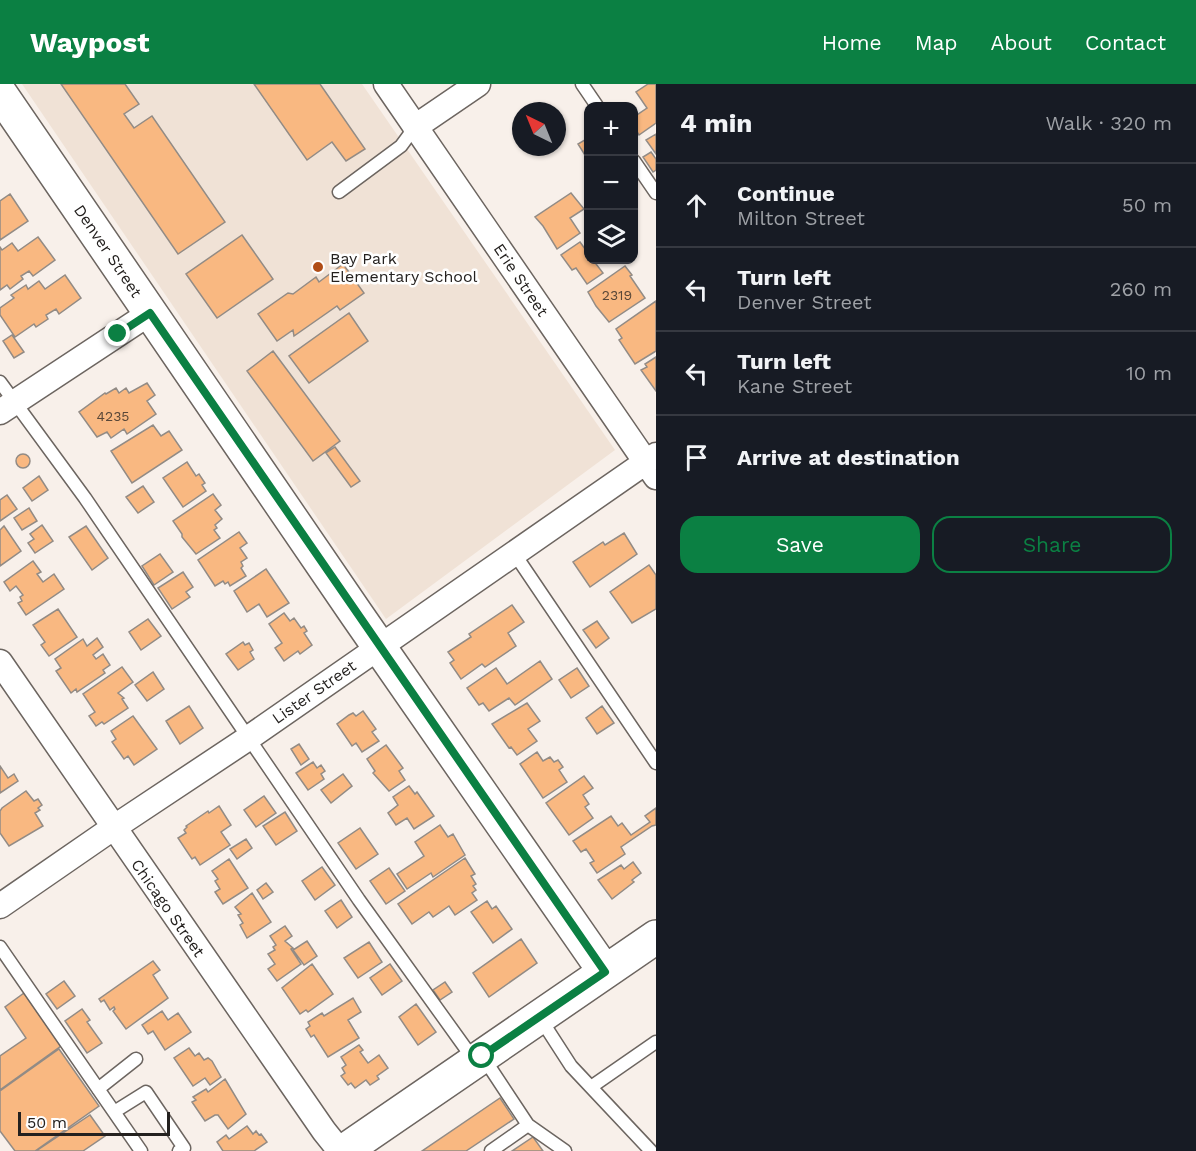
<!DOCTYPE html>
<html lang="en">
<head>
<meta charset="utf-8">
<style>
	body { margin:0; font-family:"Work Sans",sans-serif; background:#242831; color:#f1f3f6 }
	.controls { position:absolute; right:18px; top:18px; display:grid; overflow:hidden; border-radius:12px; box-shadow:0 2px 4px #0004 }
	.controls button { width:54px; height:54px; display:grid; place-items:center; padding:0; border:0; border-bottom:2px solid #363941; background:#171b24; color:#f1f3f6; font:30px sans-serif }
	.compass { position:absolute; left:512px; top:18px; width:54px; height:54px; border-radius:50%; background:#171b24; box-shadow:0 2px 4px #0004; rotate:317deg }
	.scale { position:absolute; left:18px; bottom:15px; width:152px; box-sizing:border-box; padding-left:6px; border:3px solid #24211f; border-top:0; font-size:16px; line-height:21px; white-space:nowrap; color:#24211f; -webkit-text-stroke:4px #fff; paint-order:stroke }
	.stop { position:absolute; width:18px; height:18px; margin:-14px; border:4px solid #0b8043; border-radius:50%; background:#fff }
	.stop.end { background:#0b8043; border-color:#fff; box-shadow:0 2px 6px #0008 }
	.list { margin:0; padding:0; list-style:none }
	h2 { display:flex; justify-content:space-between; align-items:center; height:78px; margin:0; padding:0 24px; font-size:26px }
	h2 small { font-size:20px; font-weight:400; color:#9ea1a6 }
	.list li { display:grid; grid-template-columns:39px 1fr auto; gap:18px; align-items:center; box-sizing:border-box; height:84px; padding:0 24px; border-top:2px solid #363941 }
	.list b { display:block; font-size:22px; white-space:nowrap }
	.list p { margin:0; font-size:20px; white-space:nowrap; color:#9ea1a6 }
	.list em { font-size:20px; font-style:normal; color:#9ea1a6 }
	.actions { display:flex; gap:12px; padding:18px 24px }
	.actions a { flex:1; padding:14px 0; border:2px solid #0b8043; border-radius:18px; text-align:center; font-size:21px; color:#0b8043 }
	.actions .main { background:#0b8043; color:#fff }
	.icon { flex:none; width:33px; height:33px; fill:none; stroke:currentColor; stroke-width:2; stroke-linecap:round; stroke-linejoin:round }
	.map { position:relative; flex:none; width:656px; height:1067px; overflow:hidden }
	header { display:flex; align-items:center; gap:36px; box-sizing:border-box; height:84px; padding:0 30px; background:#0b8043; color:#fff }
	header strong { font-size:28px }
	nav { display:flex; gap:33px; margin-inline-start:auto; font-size:21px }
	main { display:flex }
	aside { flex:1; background:#171b24 }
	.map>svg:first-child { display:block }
</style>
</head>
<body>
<header>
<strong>Waypost</strong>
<nav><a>Home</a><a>Map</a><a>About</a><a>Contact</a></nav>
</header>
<main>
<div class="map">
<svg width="656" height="1067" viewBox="0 0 656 1067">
	<rect width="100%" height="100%" fill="#f8f0ea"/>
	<path fill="#f0e2d6" d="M22 0H362L615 366 386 535Z"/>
	<path fill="#f9b881" stroke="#928b85" stroke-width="1.5" d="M61 0H125L139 20 124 30 134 44 152 32 225 138 178 170Z
		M254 0H320L365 65 346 77 332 58 307 76Z
		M648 0H656V39L639 51 634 43V33L647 24 636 8Z
		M656 50V70L646 56Z
		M588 54V76L578 60Z
		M651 68 656 75V86L653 88 643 73Z
		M571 109 584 125 570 134 580 149 557 165 543 142 535 133Z
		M10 110 28 137 0 156V117Z
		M242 151 273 195 217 234 186 190Z
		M38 153 55 176 33 192 29 187 21 192 23 195 10 205 7 201 0 206V163L2 166 12 159 18 167Z
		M580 158 588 169V176H593L603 189 587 200 576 184 572 186 561 171Z
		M343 180 364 209 340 226 337 222 294 252 293 246 277 257 258 230 288 209 293 210 316 193 319 198Z
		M625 182 632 191 630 192 645 214 609 238 596 222 588 208Z
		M65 191 81 214 59 230 56 225 46 231 48 235 36 243 34 240 15 253 0 231V224L14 214 11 211 26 201 28 205 39 197 45 205Z
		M656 217V267L635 280 619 256 622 254 616 245Z
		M349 229 368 257 309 299 289 272Z
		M12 251 24 268 14 274 3 257Z
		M273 267 340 357 313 377 247 287Z
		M656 273V307L641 286 647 283 645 280Z
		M147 299 155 311 147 317 156 330 127 350 124 345 111 354 107 348 97 353 79 328 105 309 106 310 116 304 119 309 126 304 129 309Z
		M153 341 161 352 169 347 182 366 132 399 111 367Z
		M335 363 360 397 351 403 326 369Z
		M16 377a7 7 0 1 1 14 0a7 7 0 1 1-14 0Z
		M187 378 196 392 199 390 205 399 202 401 206 407 183 423 163 394Z
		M39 392 48 406 32 417 23 404Z
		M143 402 154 418 138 429 126 413Z
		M213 410 221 421 215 426 222 435 215 441 217 444 214 446 220 454 196 470 182 453V450L173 437Z
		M7 411 17 425 0 437V416Z
		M29 424 37 437 22 446 14 434Z
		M42 441 53 457 35 469 28 459 34 455 30 450Z
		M4 442 21 467 0 482V446Z
		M86 442 108 474 92 486 69 453Z
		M239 448 247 459 240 464 247 474 241 478 243 482 241 484 246 492 230 502 228 498 225 500 223 497 215 502 198 476Z
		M624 449 637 470 590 503 573 478 603 458 605 461Z
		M160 470 173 488 154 501 142 482Z
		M33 477 41 488 37 490 43 498 54 490 64 505 26 531 18 519 22 517 20 513 23 511 16 502 10 507 4 498Z
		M649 481 656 491V525L632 539 610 508Z
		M266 485 289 519 267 533 259 520 247 528 234 507Z
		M183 488 193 503 186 508 190 513 172 525 158 504Z
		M512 521 524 538 508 549 516 562 485 583 482 580 461 595 450 579 454 576 448 568 471 553 469 550Z
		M58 525 77 553 49 572 41 561 45 558 33 541Z
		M284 529 290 537 294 534 301 544 304 542 307 547 304 549 312 561 300 570 298 567 284 577 275 564 282 559 269 540Z
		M148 535 161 552 141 566 129 548Z
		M597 537 609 554 596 564 583 546Z
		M97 554 103 563 93 571 96 575 103 570 110 581 103 586 105 589 77 608 76 605 71 609 56 587 61 584 55 575 83 555 87 562Z
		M243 558 245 561 249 559 253 566 250 568 254 575 238 586 226 570Z
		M540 577 552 595 515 621 509 614 489 627 483 619 479 621 467 604 496 584 507 600Z
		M122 583 133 598 118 609 124 614 122 615 128 624 104 640 102 638 96 642 89 632 95 628 83 610Z
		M577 584 589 602 571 614 559 596Z
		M153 588 164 605 147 617 135 601Z
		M527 619 540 637 528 645 537 657 517 671 511 663 509 664 492 640Z
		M189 622 203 644 180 660 166 637Z
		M602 622 614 639 597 650 586 634Z
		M363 627 376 645 372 648 379 657 362 668 356 659 352 662 337 640 349 631 353 629 356 632Z
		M133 632 157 665 134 681 128 672 124 675 112 658 116 655 111 647Z
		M299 660 309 675 301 681 291 665Z
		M386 661 403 684 399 687 405 696 389 707 373 689 375 687 367 675Z
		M537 668 543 677 550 673 554 678 558 676 563 683 559 686 567 698 543 714 520 680Z
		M313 678 317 684 321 681 325 687 321 690 324 695 308 706 296 689Z
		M0 682 8 694 14 690 18 697 0 709Z
		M343 690 352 702 331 719 321 706Z
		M584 692 593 704 583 711 589 720 585 723 593 734 569 751 546 719Z
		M409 702 415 710 417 708 434 732 414 745 407 734 396 741 388 729 398 721 393 713Z
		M26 707 34 717 38 715 42 721 38 724 40 726 35 729 43 742 9 762 0 749V727L2 724Z
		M264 712 276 729 256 743 244 726Z
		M219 722 231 741 221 748 230 761 200 781 195 773 192 775 178 754 186 749 184 746 187 743 186 742 208 727 209 729Z
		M656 724V741L652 742 621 763 625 770 597 789 590 779 594 777 586 765 581 768 573 757 611 732 618 742 622 739 631 751 650 738 645 732Z
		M285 728 297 747 276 761 263 742Z
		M440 741 448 753 453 750 465 771 433 793 431 789 407 805 397 790 424 772 415 758Z
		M360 744 378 770 356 785 338 759Z
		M246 755 252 764 237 775 230 765Z
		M465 774 475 790 471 792 476 800 473 802 476 806 472 809 477 816 455 831 449 822 433 833 429 828 412 840 398 820Z
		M229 775 248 804 223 820 215 808 220 805 215 797 218 795 212 787Z
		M633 778 641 789 632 796 634 798 612 815 598 796 621 781 624 785Z
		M322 783 335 801 315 816 302 797Z
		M389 784 405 807 386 820 370 797Z
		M266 799 273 808 263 815 257 806Z
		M252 809 271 838 247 854 240 841 243 839 238 831 241 830 235 823Z
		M341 816 352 833 337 844 325 827Z
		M487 817 492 825 496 822 512 845 493 859 471 828Z
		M285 842 292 852 285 857 293 864 291 865 301 880 277 897 268 885 275 880 268 870 275 866 273 863 276 861 270 852Z
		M521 855 537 879 489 913 473 889Z
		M307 857 317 872 304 881 293 866Z
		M369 858 382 878 358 894 344 874Z
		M153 877 160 886 153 891 168 914 126 945 113 927 115 925 114 923 110 926 104 916 101 918 99 915Z
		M312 880 333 910 308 928 306 926 300 930 282 904Z
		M390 880 402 897 382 911 370 894Z
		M64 897 75 912 57 925 46 910Z
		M445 898 452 908 440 916 433 906Z
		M24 909 61 962 0 1006V972L26 954 5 923Z
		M353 914 361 928 348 936 359 954 328 973 314 951 311 953 306 945 310 942 308 938 322 929 324 932Z
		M416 920 436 948 418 961 399 933Z
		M82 925 90 936 87 938 102 959 87 969 65 937Z
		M162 927 168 936 178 929 191 948 165 966 153 947 148 950 142 941Z
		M359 961 363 966 360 968 368 979 379 971 388 984 377 992 379 995 370 1001 366 996 355 1004 351 999 348 1001 341 992 345 989 342 984 346 981 341 973Z
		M189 964 195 972 199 969 204 976 208 974 212 977 221 993 210 1001 205 994 193 1002 174 974Z
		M59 965 99 1022 35 1067H15L0 1047V1007Z
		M225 995 246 1030 228 1045 218 1031H215L205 1037 192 1018 196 1016 193 1013 206 1005 208 1008Z
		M500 1014 514 1035 466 1067H422Z
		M90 1031 105 1052 83 1067H36Z
		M247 1042 253 1050 256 1047 259 1051 261 1050 267 1058 254 1067H223L217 1058 226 1051 229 1055Z
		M533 1053 543 1067H512Z"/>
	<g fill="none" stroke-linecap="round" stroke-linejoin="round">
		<g stroke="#6c6560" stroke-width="15">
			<path id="lane" d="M582 0 597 22
				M634 77 656 109
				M339 108 401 62 415 43
				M0 298 85 414 359 816 474 976
				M514 469 656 679
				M0 863 141 1067
				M540 934 571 982 651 1067
				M483 973 528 1041 491 1067
				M591 1003 656 958
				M98 1005 136 975
				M114 1028 146 1008 184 1064 179 1067
				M528 1041 565 1067"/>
		</g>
		<g stroke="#6c6560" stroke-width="27">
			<path id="street" d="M386 0 656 393
				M415 43 478 0
				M0 328 150 229
				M0 578 324 1047 340 1067
				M0 822 113 744 247 655 656 371"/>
		</g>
		<g stroke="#6c6560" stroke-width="36">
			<path id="secondary" d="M0 9 357 531 605 888
				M344 1067 656 853"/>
		</g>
		<use href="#lane" stroke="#fff" stroke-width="12"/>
		<use href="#street" stroke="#fff" stroke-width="24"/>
		<use href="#secondary" stroke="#fff" stroke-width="33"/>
	</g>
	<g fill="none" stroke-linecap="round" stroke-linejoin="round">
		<path stroke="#0b8043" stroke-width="8" d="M118 250 150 229 605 888 482 972"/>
	</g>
	<circle fill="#b04d17" stroke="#fff" stroke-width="2" cx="318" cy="183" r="6"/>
	<g text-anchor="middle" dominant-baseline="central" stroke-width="5" stroke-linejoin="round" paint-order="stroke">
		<g font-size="14" fill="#594738">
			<text x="617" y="211">2319</text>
			<text x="113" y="332">4235</text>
		</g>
		<g font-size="16" fill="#24211f" stroke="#fff">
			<text transform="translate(108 167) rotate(56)">Denver Street</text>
			<text transform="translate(521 196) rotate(56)">Erie Street</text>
			<text transform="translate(314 608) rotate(-35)">Lister Street</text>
			<text transform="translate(168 824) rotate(55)">Chicago Street</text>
		</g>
		<g font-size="16" fill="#24211f" stroke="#fff" text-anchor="start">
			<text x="330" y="174">Bay Park<tspan x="330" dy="18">Elementary School</tspan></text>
		</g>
	</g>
</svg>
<div class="controls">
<button>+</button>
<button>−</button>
<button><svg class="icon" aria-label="layers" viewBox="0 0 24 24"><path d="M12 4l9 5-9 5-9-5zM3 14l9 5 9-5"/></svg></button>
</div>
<svg class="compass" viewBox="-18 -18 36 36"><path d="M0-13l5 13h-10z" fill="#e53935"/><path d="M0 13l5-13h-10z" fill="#9ea1a6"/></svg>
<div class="scale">50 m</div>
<div class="stop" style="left:482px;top:972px"></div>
<div class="stop end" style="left:118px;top:250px"></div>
</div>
<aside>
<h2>4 min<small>Walk · 320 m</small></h2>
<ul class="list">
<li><svg class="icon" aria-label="ahead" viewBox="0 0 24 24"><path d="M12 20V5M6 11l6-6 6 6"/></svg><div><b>Continue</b><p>Milton Street</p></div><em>50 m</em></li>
<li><svg class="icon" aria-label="left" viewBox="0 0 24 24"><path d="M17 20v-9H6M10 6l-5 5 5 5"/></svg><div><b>Turn left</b><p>Denver Street</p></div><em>260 m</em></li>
<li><svg class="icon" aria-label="left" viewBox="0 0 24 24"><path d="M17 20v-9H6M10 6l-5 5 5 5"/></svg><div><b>Turn left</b><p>Kane Street</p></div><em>10 m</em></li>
<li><svg class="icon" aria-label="arrive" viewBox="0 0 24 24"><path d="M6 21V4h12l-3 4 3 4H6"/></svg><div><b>Arrive at destination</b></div></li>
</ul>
<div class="actions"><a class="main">Save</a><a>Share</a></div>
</aside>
</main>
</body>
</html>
